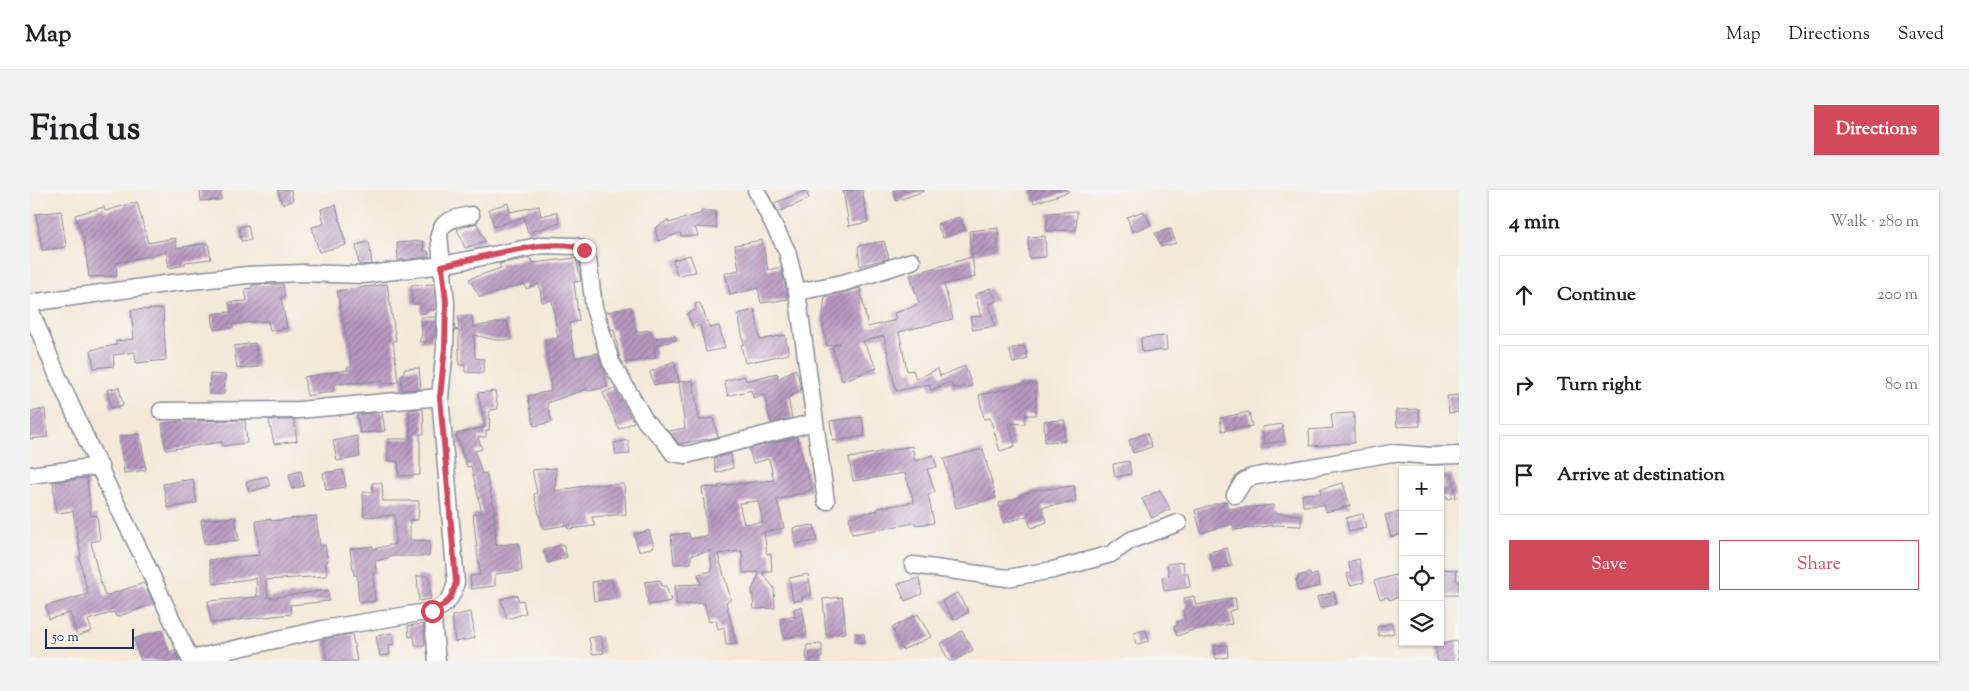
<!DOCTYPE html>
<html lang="en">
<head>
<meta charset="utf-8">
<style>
	body { margin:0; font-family:"Sorts Mill Goudy",serif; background:#f2f2f2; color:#202124 }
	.controls { position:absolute; right:15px; bottom:15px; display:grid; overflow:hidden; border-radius:0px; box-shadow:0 1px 4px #0004 }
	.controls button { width:45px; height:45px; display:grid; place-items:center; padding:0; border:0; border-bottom:1px solid #e0e0e0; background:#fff; color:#202124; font:25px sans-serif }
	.scale { position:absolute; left:15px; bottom:12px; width:89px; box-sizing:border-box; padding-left:5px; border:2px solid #1b2f5e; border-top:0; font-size:14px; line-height:18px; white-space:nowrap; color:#1b2f5e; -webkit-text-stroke:4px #f6f6f2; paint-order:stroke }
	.stop { position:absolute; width:15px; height:15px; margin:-11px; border:4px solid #d1495b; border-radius:50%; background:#fff }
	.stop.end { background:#d1495b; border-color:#fff; box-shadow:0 1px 5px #0008 }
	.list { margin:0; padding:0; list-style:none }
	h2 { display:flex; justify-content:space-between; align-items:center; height:65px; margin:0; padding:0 20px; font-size:21px }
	h2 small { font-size:16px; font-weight:400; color:#757577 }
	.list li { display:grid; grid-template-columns:32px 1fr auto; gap:15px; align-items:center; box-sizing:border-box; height:80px; margin:0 10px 10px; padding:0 10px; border:1px solid #e0e0e0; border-radius:0px }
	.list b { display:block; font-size:19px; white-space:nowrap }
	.list em { font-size:16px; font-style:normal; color:#757577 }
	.actions { display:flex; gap:10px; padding:15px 20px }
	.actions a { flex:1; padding:11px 0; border:1px solid #d1495b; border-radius:0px; text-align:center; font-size:18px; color:#d1495b }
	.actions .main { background:#d1495b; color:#fff }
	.icon { flex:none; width:28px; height:28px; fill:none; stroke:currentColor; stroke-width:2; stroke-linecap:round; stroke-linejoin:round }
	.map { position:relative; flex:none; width:1429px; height:471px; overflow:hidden; border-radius:0px }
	header { display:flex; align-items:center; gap:30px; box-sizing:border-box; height:70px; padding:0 25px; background:#fff; border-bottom:1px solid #e0e0e0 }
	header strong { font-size:24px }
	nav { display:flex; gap:28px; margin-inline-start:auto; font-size:18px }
	.intro { display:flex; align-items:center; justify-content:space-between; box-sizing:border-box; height:120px; padding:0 30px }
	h1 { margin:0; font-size:35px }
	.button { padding:12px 22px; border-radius:0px; background:#d1495b; color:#fff; font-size:18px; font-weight:700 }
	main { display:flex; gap:30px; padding:0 30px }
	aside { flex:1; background:#fff; border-radius:0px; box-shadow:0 1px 4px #0004 }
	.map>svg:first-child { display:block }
</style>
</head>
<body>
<header>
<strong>Map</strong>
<nav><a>Map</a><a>Directions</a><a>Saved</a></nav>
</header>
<div class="intro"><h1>Find us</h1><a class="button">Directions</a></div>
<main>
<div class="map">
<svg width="1429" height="471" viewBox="0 0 1429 471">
	<defs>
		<pattern id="building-hatch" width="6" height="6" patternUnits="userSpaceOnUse" patternTransform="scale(1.25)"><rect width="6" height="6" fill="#b999c1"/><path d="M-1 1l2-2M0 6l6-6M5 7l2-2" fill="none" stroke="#967da0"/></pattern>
	</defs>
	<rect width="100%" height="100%" fill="#f6f6f2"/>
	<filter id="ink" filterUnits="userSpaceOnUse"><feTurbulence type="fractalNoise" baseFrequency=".02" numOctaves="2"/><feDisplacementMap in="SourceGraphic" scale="10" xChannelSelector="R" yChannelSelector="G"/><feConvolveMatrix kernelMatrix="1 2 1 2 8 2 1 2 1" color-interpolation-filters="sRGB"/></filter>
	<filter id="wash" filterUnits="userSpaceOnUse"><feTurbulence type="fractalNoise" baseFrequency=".0096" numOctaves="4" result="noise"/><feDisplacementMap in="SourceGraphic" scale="20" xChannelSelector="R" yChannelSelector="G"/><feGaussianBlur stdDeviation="1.12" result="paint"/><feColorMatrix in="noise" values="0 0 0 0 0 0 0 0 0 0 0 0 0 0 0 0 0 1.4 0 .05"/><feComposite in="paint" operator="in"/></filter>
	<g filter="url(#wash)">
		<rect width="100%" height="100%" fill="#f4e9d8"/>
		<g id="blocks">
			<path fill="url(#building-hatch)" fill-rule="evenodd" d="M170 0H191V10L171 11Z
				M248 0H261L263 11 252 14Z
				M813 0H832L838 32 819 36Z
				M863 0H894V1L866 11Z
				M999 0H1038V2L1004 13Z
				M776 1 779 9 748 22 744 13Z
				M107 12 118 53 145 48 147 58 178 53 181 69 155 72V75L139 78 136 62 86 73 87 86 59 87 54 50 45 25 74 17 75 21Z
				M478 13 480 22 509 16 511 26 527 22 530 33 498 43 494 27 464 37 459 19Z
				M306 15 316 55 289 62 282 37 294 34 291 19Z
				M31 21 36 57 12 60 6 24Z
				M671 21H685L687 38 665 37 668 46H651L650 43 628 51 625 38 638 30 639 33 672 23Z
				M1047 21 1046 40 1016 41 1018 23Z
				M1114 21 1121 35 1102 42 1097 27Z
				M930 27 935 40 913 48 907 34Z
				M447 33 455 51 435 58 427 39Z
				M218 35 221 50 211 51 209 37Z
				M968 38V59L941 65 939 41Z
				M1141 39 1146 53 1131 57 1125 43Z
				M1015 46 1016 67 999 68 998 47Z
				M732 50 738 80 751 77 758 109 731 113 728 98 700 105 695 83 709 80 705 55Z
				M393 51 394 61H398L399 67 368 70 367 53Z
				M854 51 859 68 830 76 828 56Z
				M339 52 342 74 329 75 326 55Z
				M660 65 666 82 647 85 643 70Z
				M942 67 945 87 914 94 923 129 869 142 877 181 883 180 886 189 908 179 910 186 935 176 942 196 923 198 920 192 901 200 899 194 866 201 854 146 833 151 847 178 812 191 802 157 810 153 797 156 792 131 795 107 830 98 838 137 866 130 864 123 878 119 889 113 880 85Z
				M500 68 503 73 546 68 551 91 544 92 549 131 539 133 545 168 568 163 574 180 577 197 558 201 557 199 517 213 522 232 504 236 498 206 521 201 515 150 528 148 522 110 512 112 509 94 496 99 495 94 450 107 439 89 471 78 469 74Z
				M253 94 255 107H251L257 138 240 141 238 131 202 134 203 137 184 140 182 124 201 122 199 112 217 111 215 99 222 98V95Z
				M357 94 366 151 363 150 368 192 352 194V191L303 194 304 201 277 206 274 187 318 180 317 177H322L307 101Z
				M404 94 406 119 391 124V114H382L381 95Z
				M960 98 967 111 959 114 965 136 943 140 940 127 951 126 945 105Z
				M670 113 680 138 689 136 695 158 676 162 670 135 663 138 657 124 666 120 665 114Z
				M601 117 606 142 620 140 622 148 645 146 646 150 624 156 626 168 593 173 590 168 584 139 581 140 576 122Z
				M133 119 136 170 106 173 105 162 83 165 84 176 64 178 61 160 86 155V151L104 149 101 120Z
				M725 120 730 150 755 145 759 164 715 173 711 155 714 154 708 124Z
				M428 126H442L443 137 477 131 481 150H466L444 145 445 168 454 169 453 183 435 182V175H429V141L425 140 429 139Z
				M391 127H406L405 146H402V151L389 152 392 145Z
				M1136 146 1137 160 1112 162 1111 148Z
				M225 153 228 177 207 179 204 156Z
				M994 156 998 169 983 173 979 159Z
				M644 171 649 192 624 195 620 182Z
				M389 178 391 199 372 200 371 187 375 179Z
				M765 179 768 185 771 200 758 208 762 228 741 233 734 205 723 208 721 200 698 206 694 191 715 186 716 191 747 183 748 189Z
				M180 184 195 185 194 204H179Z
				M663 190 669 230 683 228 688 247 649 254 639 241 655 238 649 192Z
				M986 194H1006V225H995V234L979 233 985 256 970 261 960 228 954 229 949 205 986 197Z
				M89 197 93 216 81 218 77 200Z
				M584 198 604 232 589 239 573 203Z
				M465 201 468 219 460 220 459 240 456 241V247H448L452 259 445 261 452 284 456 283 464 319 466 355 489 353 492 381 465 384V396L441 399 440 386 450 385 443 324 452 323 441 276 437 277 426 244 455 237 448 203Z
				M1429 205V222L1419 223 1417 206Z
				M15 219 18 247 0 249V222Z
				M393 219 394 244H390V285L369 286 368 271H358V249H381L379 220Z
				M1389 219 1390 236 1367 237 1366 220Z
				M352 222 355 241 330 243 327 225Z
				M1219 222 1222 236 1192 241 1190 228Z
				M1324 223V253L1280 256 1279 240 1303 238 1301 224Z
				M832 227 835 246 803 251 800 231Z
				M215 230 217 253 193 256 192 252 136 260 132 234 151 231Z
				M239 230H264L267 251 244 254Z
				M1035 230V251L1015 252 1014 231Z
				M1252 234 1255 251 1234 254 1232 237Z
				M1117 243 1122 257 1103 263 1099 250Z
				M110 244 116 280 94 283 89 247Z
				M327 246 330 267 307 271 303 251Z
				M767 247 782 300 747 310 754 338 734 342 737 364H741L742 382H732L744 398 745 418 724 419 722 400 730 382 713 383 712 361 688 364 701 410 696 412 706 454 696 455 694 437 688 439 686 430 679 432 674 413 647 415 645 395 671 394 668 384 682 381 680 361 661 365V373L644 374 641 345 659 343 660 349 678 346 672 297 689 298 688 296 744 290 739 269 723 273 719 259ZM728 311 733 332 714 334 709 313Z
				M598 250 600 264 586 265 584 253Z
				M882 256 885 271 903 265 907 277 897 279 905 302 898 305 904 333 885 335V333L822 344 819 327 848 320 847 318 884 312 875 283 823 291 819 268Z
				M953 259 966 308 926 318 914 269Z
				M701 264 703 278 686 283 684 268Z
				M1099 271 1101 284 1085 287 1083 274Z
				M526 278 525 301 559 295 594 294 596 324 562 327 565 336 538 339 537 335 513 339 504 304 507 303 502 280Z
				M313 280 316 297 296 300 293 283Z
				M271 281 274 296 262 299 259 284Z
				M1422 284 1426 307 1418 309 1417 306 1410 307V299L1415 298 1413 286Z
				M237 286 240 296 219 302 216 292Z
				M57 288 61 326 67 325 70 350 61 352 68 383 75 406 114 393 124 414 86 427 84 422 58 430 62 441 47 446 40 423 19 429 16 416 58 404 49 367H51L43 321 26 323 23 292Z
				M163 289 167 313 138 318 133 294Z
				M342 293H352L353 311H389L388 330H380V350L400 351 399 366H359V368L345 371 346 383H343L345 411 329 413 327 385H324L320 359 343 356V359L365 354V325L334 327 333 302H343Z
				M1313 293 1320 316 1296 322 1294 315 1273 316 1272 304 1291 303 1290 299Z
				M1044 296 1046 312 1012 317 1017 332 1001 338 997 326 974 333 969 313 991 307 990 305 1006 300Z
				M1130 300 1140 319 1122 328 1112 309Z
				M1196 311 1198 319 1244 315 1245 323 1271 325V336L1247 335 1204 340 1203 334 1171 343 1165 320Z
				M1373 321V344L1361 347 1355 325Z
				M1333 324 1336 338 1319 342 1316 328Z
				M286 326 290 356 295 355 298 371 295 372 297 386 236 390 238 408 298 400 299 411 260 415 261 424 181 433 178 411 227 407 226 388 184 394 179 370 229 365 226 331 241 329V331Z
				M205 327 209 350 175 354 171 330Z
				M784 335 787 351 765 354 763 338Z
				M619 340 624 357 609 361 604 345Z
				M533 354 537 367 518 373 514 360Z
				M1197 358 1202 376 1183 380 1179 362Z
				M1329 369 1334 392 1320 395 1317 384 1321 383 1318 372Z
				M1153 372 1154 383H1158L1160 397 1134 401 1132 387 1139 386 1137 374Z
				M1410 379 1427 380 1426 391H1429V405H1410Z
				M1280 383V386L1287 384 1290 396 1268 401 1266 389H1268L1267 386Z
				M778 384 782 405 772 407 773 410 763 411 759 388Z
				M1369 384 1373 397V406L1359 410 1358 407 1350 409 1344 391Z
				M387 386H399L401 409 389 411Z
				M889 388 892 404 875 411 868 394Z
				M581 389 586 408 564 411 562 392Z
				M630 390 632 396H636L641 411 618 415 615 392Z
				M1304 402 1307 414 1290 418 1287 407Z
				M927 403 939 422 924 430 912 411Z
				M487 405 489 411 493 410 496 423 477 429 471 409Z
				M1164 406 1166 415 1205 408 1207 419 1199 421 1202 434 1163 440 1147 446 1144 437 1148 435 1147 432 1155 429 1153 420 1157 419 1154 408Z
				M812 407 816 443 796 445 793 409Z
				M772 417 777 444 754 448 750 429 764 426 765 428 764 419Z
				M441 422 445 448 425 452 422 426Z
				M888 424 901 447 872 460 862 438Z
				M1362 433 1364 443 1349 446 1347 437Z
				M393 434 395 455 385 456 384 446 379 447 378 436Z
				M132 440 139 462 145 460 149 471H111L104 449Z
				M1116 440 1119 451 1106 454 1103 443Z
				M932 441 943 460 924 471H919L910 454Z
				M362 443 364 454 359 455 360 465 350 466 346 446Z
				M825 443 834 444 835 453 825 452Z
				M322 444 327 471H297L293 449Z
				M571 446 574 463 562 464 559 448Z
				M1427 451 1429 471H1408L1405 455Z
				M792 454V468L776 469 777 455Z
				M1197 455 1198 467 1186 469 1184 456Z"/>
		</g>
	</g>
	<g filter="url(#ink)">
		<use href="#blocks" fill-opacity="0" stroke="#888c9b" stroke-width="1"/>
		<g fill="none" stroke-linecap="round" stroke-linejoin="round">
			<g stroke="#888c9b" stroke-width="19">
				<path id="minor" d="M726 0 757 61 767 102 796 311
					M767 102 813 93 882 71
					M0 113 142 93 218 85 273 83 332 85 412 75 513 55 545 56 554 60 558 69 564 118 581 172 616 232 634 250 643 263 656 265 785 232
					M0 119 28 187 81 303 112 365 161 471
					M131 221 269 220 410 207
					M0 285 70 276
					M1205 305 1213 292 1221 287 1363 263 1401 266 1429 265
					M883 375 977 388 1023 380 1081 364 1101 350 1148 333
					M402 421 407 471
					M161 469 293 439 402 421C418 415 422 408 426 392L410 207 415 158 416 113 409 45C412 29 427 28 441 25"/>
			</g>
			<use href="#minor" stroke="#fff" stroke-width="16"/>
		</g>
	</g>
	<g fill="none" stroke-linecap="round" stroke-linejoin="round" filter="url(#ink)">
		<path stroke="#d1495b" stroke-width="6" d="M402 421C418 415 422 408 426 392L410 207 415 158 416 112 412 76C445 69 526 45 554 60"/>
	</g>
</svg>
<div class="controls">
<button>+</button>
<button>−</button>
<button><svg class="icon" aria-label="locate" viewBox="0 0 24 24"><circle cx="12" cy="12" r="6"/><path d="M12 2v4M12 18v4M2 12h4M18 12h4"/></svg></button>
<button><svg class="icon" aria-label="layers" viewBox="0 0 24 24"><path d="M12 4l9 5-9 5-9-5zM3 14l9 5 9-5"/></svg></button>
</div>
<div class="scale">50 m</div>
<div class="stop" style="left:402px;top:421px"></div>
<div class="stop end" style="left:554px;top:60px"></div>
</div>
<aside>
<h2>4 min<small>Walk · 280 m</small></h2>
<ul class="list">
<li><svg class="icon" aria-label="ahead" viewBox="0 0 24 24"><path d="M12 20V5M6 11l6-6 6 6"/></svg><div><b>Continue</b></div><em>200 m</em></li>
<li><svg class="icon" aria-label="right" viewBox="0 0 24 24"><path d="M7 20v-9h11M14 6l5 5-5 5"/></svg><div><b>Turn right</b></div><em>80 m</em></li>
<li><svg class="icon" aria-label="arrive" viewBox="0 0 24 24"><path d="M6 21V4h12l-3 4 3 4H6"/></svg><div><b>Arrive at destination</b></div></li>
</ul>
<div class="actions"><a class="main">Save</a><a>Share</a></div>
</aside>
</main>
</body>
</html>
